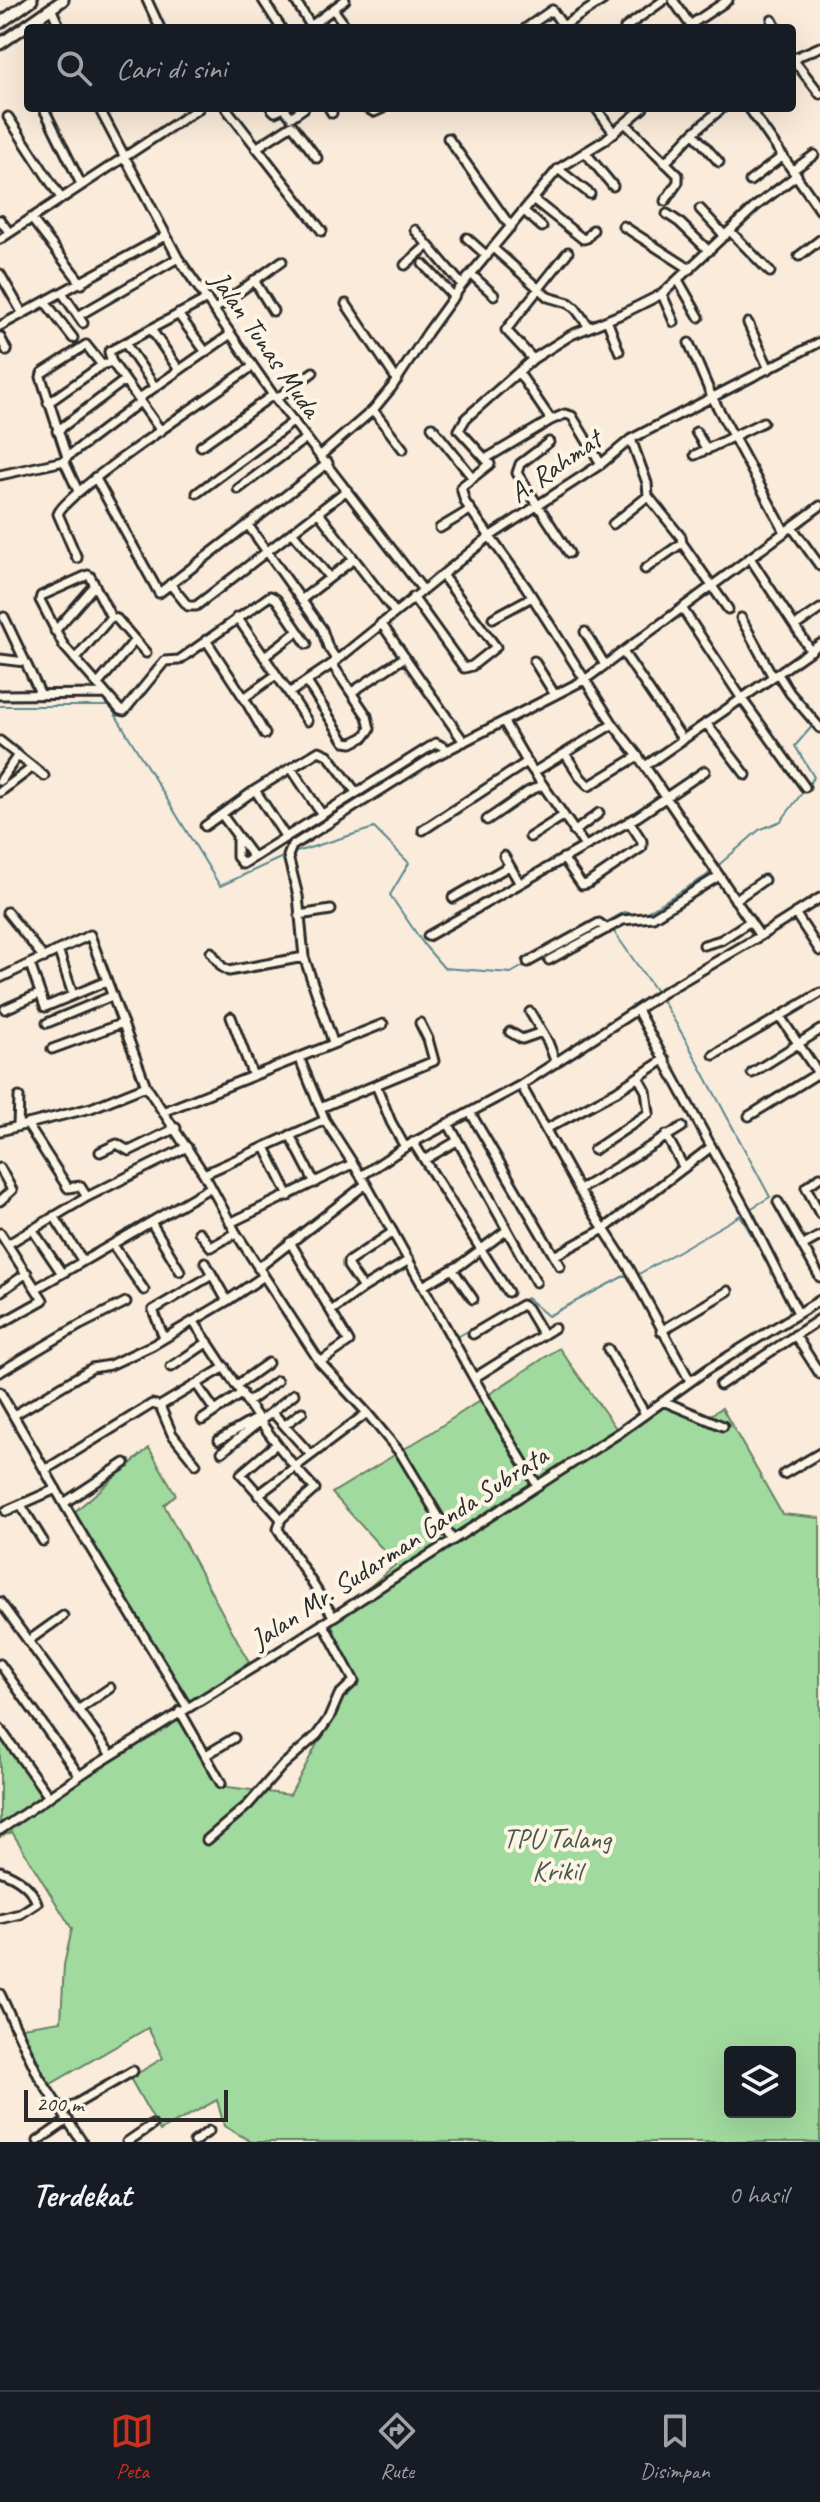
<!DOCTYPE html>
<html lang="id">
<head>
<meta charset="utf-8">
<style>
	body { margin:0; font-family:Caveat,sans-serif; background:#20242c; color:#f1f3f6 }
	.controls { position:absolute; right:24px; bottom:24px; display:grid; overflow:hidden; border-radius:8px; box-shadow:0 8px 32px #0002 }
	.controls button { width:72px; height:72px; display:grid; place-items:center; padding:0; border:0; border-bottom:2px solid #363941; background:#171b24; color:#f1f3f6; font:40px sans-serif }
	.scale { position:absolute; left:24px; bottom:20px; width:204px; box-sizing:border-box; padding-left:8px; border:4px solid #2b2b2b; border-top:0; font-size:22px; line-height:28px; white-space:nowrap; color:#2b2b2b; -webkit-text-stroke:6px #fcf5e5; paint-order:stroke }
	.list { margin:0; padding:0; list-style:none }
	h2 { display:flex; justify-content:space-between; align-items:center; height:104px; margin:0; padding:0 32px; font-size:34px }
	h2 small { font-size:26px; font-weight:400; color:#9ea1a6 }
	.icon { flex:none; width:44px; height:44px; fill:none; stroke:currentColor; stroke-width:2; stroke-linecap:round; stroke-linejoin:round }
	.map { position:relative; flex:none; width:820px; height:2142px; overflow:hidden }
	.search { position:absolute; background:#171b24; box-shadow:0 8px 32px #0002; left:24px; right:24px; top:24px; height:88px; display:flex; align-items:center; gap:20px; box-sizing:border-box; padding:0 28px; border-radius:8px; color:#9ea1a6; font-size:30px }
	.sheet { height:248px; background:#171b24 }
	nav { display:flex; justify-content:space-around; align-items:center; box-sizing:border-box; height:112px; border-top:2px solid #363941; background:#171b24; font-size:22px; color:#9ea1a6 }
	nav a { display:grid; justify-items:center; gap:4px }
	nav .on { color:#c8321e }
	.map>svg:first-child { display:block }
</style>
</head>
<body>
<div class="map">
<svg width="820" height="2142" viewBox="0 0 820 2142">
	<rect width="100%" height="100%" fill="#fbebda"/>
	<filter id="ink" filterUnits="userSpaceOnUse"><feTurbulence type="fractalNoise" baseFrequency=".0125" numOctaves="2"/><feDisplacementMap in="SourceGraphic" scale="16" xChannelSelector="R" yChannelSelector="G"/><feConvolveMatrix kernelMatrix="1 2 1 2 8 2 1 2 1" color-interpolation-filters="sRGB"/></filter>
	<g filter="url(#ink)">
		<path fill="#a1da9f" stroke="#668265" stroke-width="2" fill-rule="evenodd" d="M559 1348 618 1431 664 1405 704 1419 722 1408 782 1514 820 1518V2142H252L224 2126 217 2100 160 2131 130 2078 163 2058 148 2028 49 2085 22 2027 61 2021 64 1965 72 1929 12 1832 0 1837V1731L48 1798 186 1714 228 1787 290 1795 350 1682 331 1621 396 1564 332 1493 429 1434ZM730 2052H790V2112H730Z
			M149 1448 176 1495 164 1505 249 1662 185 1706 72 1514Z"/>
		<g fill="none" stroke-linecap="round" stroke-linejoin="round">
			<path stroke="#59898f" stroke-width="2" d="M0 706H110L220 886 287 855
				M293 853 374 828 409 863 390 895 425 946 444 968 511 973 525 965
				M605 923 625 912 640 916 706 876 759 830 781 821 814 777 795 746 814 724
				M612 929 657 993
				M661 998 687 1042 770 1197 740 1215 783 1291
				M637 1275 739 1216
				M459 1336 527 1298 548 1316 624 1276H631"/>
			<g stroke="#2b2b2b" stroke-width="13">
				<path id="minor" d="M147 0 160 28
					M263 0 281 28
					M295 0 311 26
					M673 0 691 26
					M51 8 60 28
					M333 9 347 28
					M772 20 776 28
					M690 25 728 0
					M308 28 345 0
					M526 28 552 10 563 26 603 0
					M625 28 664 0
					M792 58 820 94
					M792 59 820 47
					M99 108 178 258 273 395 423 590
					M226 108 322 231
					M271 108 275 112 284 108 291 117 304 108
					M329 108 332 113
					M367 108 374 112 383 108
					M596 108 614 133
					M749 108 820 210
					M44 109 81 184
					M8 117 61 198
					M625 123 678 175V182L665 201
					M693 133 719 162
					M448 138 511 227
					M256 148 292 125 317 158
					M585 152 613 186
					M665 163 693 133 722 108
					M558 169 590 194
					M793 170 814 155
					M750 181 783 156
					M534 200 583 239 587 238 593 230
					M700 209 725 236
					M524 211 542 227
					M667 214 679 222 709 251
					M31 218 82 284
					M0 220 9 232
					M623 226 690 269
					M415 230 462 285
					M730 231 770 272
					M467 238 487 256
					M0 239 199 108
					M493 248 548 297 569 303 576 309 589 327
					M799 256 820 240
					M423 264 454 297
					M405 265 428 245
					M0 274 23 314
					M472 275 494 295
					M254 280 273 311
					M678 280 699 317
					M63 294 83 323
					M662 294 674 322
					M46 303 73 338
					M346 304 397 380
					M215 309 282 261
					M178 314 205 351
					M78 316 178 258
					M607 320 619 351
					M748 323 769 369
					M0 326 165 236
					M151 329 179 370
					M0 337 7 351
					M125 343 155 387
					M689 343 712 397 785 532
					M533 359 506 330 568 252
					M112 362 109 352 110 351 207 299
					M519 373 551 420 565 414 572 416 601 464
					M138 399 231 334
					M276 399 313 372
					M48 403 102 365 112 362 161 431
					M373 410 403 449
					M432 427 473 478
					M57 431 125 380
					M696 432 707 450
					M631 439 647 483 648 496 681 537 682 543
					M549 442 520 464 517 473 569 553
					M201 446 273 395
					M321 455 373 410 392 387 428 332 462 285 558 169 605 140 643 108
					M695 455 763 422
					M67 457 140 402
					M487 458 551 420
					M0 475 64 461
					M95 477 159 593 328 463
					M238 489 306 438
					M78 491 64 461 67 457 41 377 42 373 86 345 102 365
					M197 493 294 421
					M613 524 648 496
					M248 525 322 629 328 647 336 659
					M792 527 820 566
					M440 528 470 510
					M292 532 329 577
					M77 558 58 514C65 492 224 387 253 366
					M750 558 811 651
					M354 559 394 611
					M645 569 682 543 728 609
					M170 584 188 606H196L347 490
					M413 597 464 668 472 666 496 647 442 575
					M301 600 354 559 318 512
					M682 608 742 699 805 787
					M4 617 41 695
					M237 617 289 693 332 664 489 537 601 464 631 439 820 342
					M493 618 532 597
					M741 618 773 677
					M381 623 464 742
					M795 626 820 609
					M55 631 95 585
					M298 631 307 644
					M585 632 605 665
					M206 640 244 698
					M623 652 683 740
					M0 659 25 662
					M75 659 111 617
					M534 661 555 695
					M778 674 790 693 820 728
					M307 682 345 742 352 743 364 737 370 729 367 716 332 664
					M98 684 135 640
					M352 692 405 657
					M289 693 307 721
					M106 694 64 646 40 600 41 596 88 575 90 576 111 617 117 619 146 653
					M0 695 106 694 120 710 124 711 165 661 179 660 270 596 276 599 298 631 264 657
					M504 722 527 762 585 846
					M706 723 746 775
					M265 734 244 698 276 675
					M0 741 44 776
					M566 755 581 778 589 786 638 756
					M645 766 820 644
					M291 768 321 813
					M534 772 613 724
					M0 781 18 755
					M255 790 285 836
					M0 792 33 767
					M222 815 253 857
					M487 820 529 791 543 785
					M205 826 255 790 319 751 328 755 356 792
					M423 830 527 762
					M574 832 599 813
					M237 837V857L243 864 436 743 449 750
					M530 837 563 816
					M504 856 519 882
					M563 858 582 885 587 884 642 847V841L629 821
					M453 898 509 866
					M735 900 764 880
					M7 912 44 958
					M795 913 820 951
					M299 915 331 910
					M428 936 637 817 705 771
					M760 936 638 756 613 724 526 587 465 502 461 487 490 464 459 430 466 418 533 359 571 335 624 313 662 294 756 206 797 175
					M704 945 721 940 749 922
					M59 952 73 995
					M211 952 222 967 229 971 304 957
					M549 960 623 920 653 917 719 876
					M528 962 599 923 607 929
					M30 964 45 1007 107 981
					M0 978 90 935 146 1086 204 1174 236 1233 320 1362 367 1413 401 1454 452 1539
					M5 1009 39 994
					M637 1010 748 1214 798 1313
					M530 1012 548 1042 556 1063
					M231 1017 253 1076
					M781 1018 820 1076
					M47 1023 112 996
					M510 1032 522 1039 542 1032
					M333 1042 304 957 298 896 288 856 292 846 430 759 586 679 820 506
					M52 1049 123 1023
					M714 1055 820 993
					M299 1057 325 1120 366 1184 494 1414 537 1485
					M752 1073 820 1030
					M376 1085 391 1122 405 1147 521 1085 664 992 760 936 820 898
					M521 1085 579 1190 629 1268 690 1381
					M320 1108 434 1061 428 1039 420 1023
					M165 1111 383 1024
					M470 1112 560 1266
					M749 1116 820 1072
					M448 1123 536 1282
					M27 1124 68 1188 80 1186 87 1197
					M18 1126 19 1097
					M546 1129 617 1091 665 1059
					M0 1131 91 1108 146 1086
					M290 1135 315 1183
					M666 1135 684 1168
					M413 1142 508 1292
					M265 1147 289 1196
					M594 1150 649 1113 646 1091 638 1077
					M100 1152 117 1144 129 1151 176 1128
					M426 1159 457 1141
					M0 1168 12 1190 0 1201
					M204 1174 325 1120
					M361 1176 405 1147
					M820 1177 806 1187 820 1214
					M579 1190 682 1127
					M778 1202 820 1277
					M54 1216 82 1260
					M151 1222 180 1271
					M230 1223 352 1164
					M32 1229 61 1272
					M199 1232 211 1247 236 1233
					M0 1233 43 1300 0 1324
					M290 1242 349 1342 320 1362
					M8 1244 87 1197 187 1147
					M113 1245 144 1290
					M802 1246 820 1236
					M554 1256 604 1229 711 1147
					M205 1262 227 1301
					M258 1268 366 1184
					M453 1270 473 1299
					M423 1286 460 1265 507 1230
					M37 1288 211 1187
					M363 1288 348 1266V1262L393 1232
					M0 1292 27 1273
					M331 1311 363 1288 409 1260
					M194 1322C233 1379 267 1439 315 1489L281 1519 278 1529 333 1616
					M661 1331 728 1291
					M473 1334 522 1305 527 1308 543 1335
					M795 1335 820 1374
					M164 1338 153 1310 212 1275
					M608 1349 645 1414
					M171 1367 208 1342
					M0 1372 80 1325 126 1302
					M474 1378 554 1328
					M197 1385 215 1411
					M237 1385 268 1363
					M720 1385 820 1319
					M0 1392 74 1521 187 1707
					M663 1401 723 1426
					M248 1402 277 1381
					M160 1406 172 1434 196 1464
					M273 1413 311 1455
					M14 1415 92 1368 110 1365 153 1345 227 1301 264 1276
					M202 1420 242 1393
					M285 1425 302 1412
					M219 1440 257 1418
					M275 1445 241 1474 281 1519
					M222 1452 294 1394
					M45 1470 152 1404 160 1406 225 1367
					M784 1474 820 1453
					M258 1495 367 1413
					M64 1503 125 1463
					M21 1505 43 1541
					M6 1511 56 1489
					M0 1602 111 1755
					M28 1641 63 1616
					M0 1664 79 1775
					M78 1710 110 1688
					M180 1711 221 1783
					M0 1729 49 1797
					M206 1755 234 1738
					M0 1830 88 1770 296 1641 619 1433 708 1369 820 1300
					M207 1840 248 1805 282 1766 317 1735 329 1718 339 1695 354 1681 323 1623
					M0 1871C17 1877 31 1886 37 1903L20 1914 0 1919
					M0 1994 39 2077 82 2142
					M62 2112 133 2071
					M38 2141 68 2120
					M127 2142 152 2125
					M194 2142 209 2131"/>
			</g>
			<g stroke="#2b2b2b" stroke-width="15">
				<path id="major" d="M0 23 32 0
					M0 44 63 0"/>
			</g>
			<use href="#minor" stroke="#fcf5e5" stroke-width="7"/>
			<use href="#major" stroke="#fcf5e5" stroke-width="9"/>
		</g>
	</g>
	<g text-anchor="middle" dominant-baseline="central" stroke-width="8" stroke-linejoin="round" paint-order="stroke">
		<g font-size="28" fill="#2b2b2b" stroke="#fcf5e5">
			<text transform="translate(266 344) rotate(55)">Jalan Tunas Muda</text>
			<text transform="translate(555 466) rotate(-35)">A. Rahmat</text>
			<text transform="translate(399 1547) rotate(-33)">Jalan Mr. Sudarman Ganda Subrata</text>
		</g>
		<g font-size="28" fill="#485748" stroke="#fcf5e5">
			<text x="557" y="1838">TPU Talang<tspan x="557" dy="32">Krikil</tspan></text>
		</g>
	</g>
</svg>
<div class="controls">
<button><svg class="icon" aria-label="layers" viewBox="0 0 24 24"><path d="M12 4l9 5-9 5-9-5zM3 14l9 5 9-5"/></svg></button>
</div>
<div class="scale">200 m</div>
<div class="search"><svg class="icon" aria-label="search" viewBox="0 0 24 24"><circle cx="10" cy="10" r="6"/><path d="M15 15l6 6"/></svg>Cari di sini</div>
</div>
<section class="sheet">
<h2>Terdekat<small>0 hasil</small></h2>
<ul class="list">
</ul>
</section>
<nav>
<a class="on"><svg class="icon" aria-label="map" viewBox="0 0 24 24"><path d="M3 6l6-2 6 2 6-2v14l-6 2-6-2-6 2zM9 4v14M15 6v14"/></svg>Peta</a>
<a><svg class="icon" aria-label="directions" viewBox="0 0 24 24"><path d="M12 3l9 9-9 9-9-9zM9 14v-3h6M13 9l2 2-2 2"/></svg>Rute</a>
<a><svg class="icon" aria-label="saved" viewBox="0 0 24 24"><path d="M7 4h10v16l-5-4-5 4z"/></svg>Disimpan</a>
</nav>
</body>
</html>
